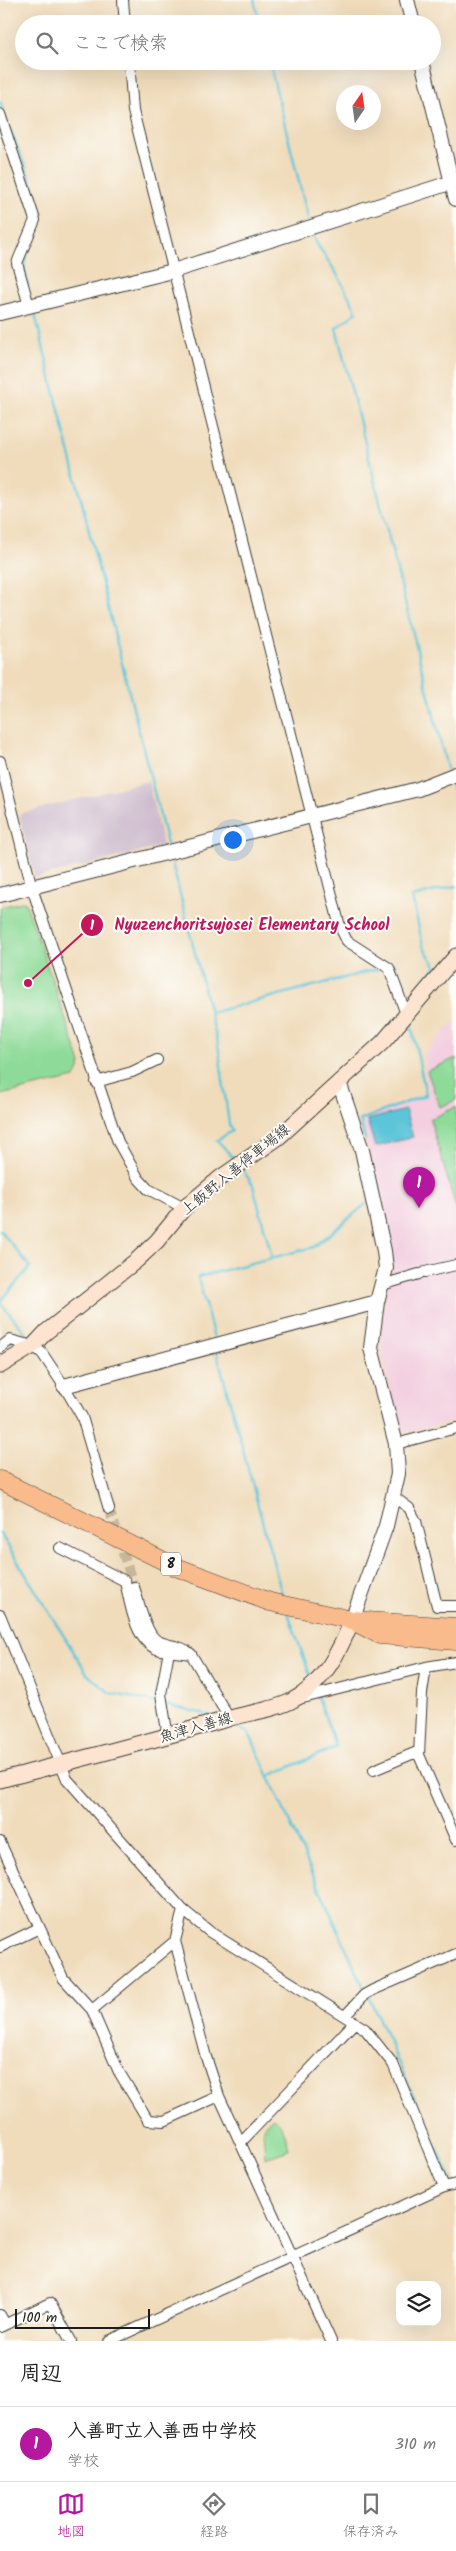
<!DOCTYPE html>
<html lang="ja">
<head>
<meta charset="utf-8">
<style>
	body { margin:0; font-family:Kalam,"Klee One",sans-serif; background:#f6f6f6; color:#222 }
	.controls { position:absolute; right:15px; bottom:15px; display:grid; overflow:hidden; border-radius:10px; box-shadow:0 5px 20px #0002 }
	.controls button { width:45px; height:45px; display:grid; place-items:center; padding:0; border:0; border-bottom:1px solid #e0e0e0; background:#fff; color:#222; font:25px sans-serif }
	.compass { position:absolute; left:336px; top:85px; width:45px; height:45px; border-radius:50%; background:#fff; box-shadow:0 5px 20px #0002; rotate:13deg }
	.scale { position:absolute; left:15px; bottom:12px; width:135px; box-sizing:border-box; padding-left:5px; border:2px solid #1c1c1c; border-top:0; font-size:14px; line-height:18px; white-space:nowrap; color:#1c1c1c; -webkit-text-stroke:4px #fdfcf7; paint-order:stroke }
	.you { position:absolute; left:232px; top:839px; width:18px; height:18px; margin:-12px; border:4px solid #fff; border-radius:50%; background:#1a73e8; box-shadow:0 0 0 8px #1a73e833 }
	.badge { display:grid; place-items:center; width:32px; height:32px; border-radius:50%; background:#b5179e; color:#fff; font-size:16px; font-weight:700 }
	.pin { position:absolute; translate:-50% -41px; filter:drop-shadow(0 1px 2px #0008) }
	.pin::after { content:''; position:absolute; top:26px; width:18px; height:15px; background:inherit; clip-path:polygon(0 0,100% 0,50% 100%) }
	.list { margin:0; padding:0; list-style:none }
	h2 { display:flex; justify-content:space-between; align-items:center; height:65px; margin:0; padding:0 20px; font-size:21px }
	h2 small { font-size:16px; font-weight:400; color:#767676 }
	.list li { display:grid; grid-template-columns:32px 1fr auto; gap:15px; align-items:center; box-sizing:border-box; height:75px; padding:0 20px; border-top:1px solid #e0e0e0 }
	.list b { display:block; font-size:19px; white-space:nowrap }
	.list p { margin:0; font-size:16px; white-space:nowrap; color:#767676 }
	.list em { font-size:16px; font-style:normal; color:#767676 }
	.icon { flex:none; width:28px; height:28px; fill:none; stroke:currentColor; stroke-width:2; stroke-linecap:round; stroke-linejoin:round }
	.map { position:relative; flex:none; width:456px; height:2341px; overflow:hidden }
	.search { position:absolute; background:#fff; box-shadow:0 5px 20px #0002; left:15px; right:15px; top:15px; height:55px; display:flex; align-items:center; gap:12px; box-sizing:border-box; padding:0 18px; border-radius:28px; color:#767676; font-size:19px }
	.sheet { height:140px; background:#fff }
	nav { display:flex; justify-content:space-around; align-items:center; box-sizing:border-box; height:70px; border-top:1px solid #e0e0e0; background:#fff; font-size:14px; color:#767676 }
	nav a { display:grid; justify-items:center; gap:2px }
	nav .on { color:#b5179e }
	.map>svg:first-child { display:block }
</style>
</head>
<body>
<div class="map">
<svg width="456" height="2341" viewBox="0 0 456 2341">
	<rect width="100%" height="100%" fill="#fdfcf7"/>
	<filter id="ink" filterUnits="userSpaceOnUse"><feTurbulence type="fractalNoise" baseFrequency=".02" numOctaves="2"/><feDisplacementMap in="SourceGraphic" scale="10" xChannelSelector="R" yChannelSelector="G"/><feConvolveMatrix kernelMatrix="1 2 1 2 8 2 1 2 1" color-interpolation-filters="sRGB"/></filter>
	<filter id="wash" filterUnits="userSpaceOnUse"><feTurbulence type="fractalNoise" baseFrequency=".0096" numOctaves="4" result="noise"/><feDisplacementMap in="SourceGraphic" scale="20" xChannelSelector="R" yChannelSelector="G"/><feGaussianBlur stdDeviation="1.12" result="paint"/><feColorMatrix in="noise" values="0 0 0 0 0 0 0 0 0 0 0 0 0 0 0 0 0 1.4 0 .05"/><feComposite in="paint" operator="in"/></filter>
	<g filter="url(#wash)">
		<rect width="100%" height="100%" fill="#f0dcbb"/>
		<path fill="#f3cfe0" d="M456 1020V1421L400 1434 380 1348 384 1303 393 1263 369 1152 359 1120 428 1096 423 1055Z"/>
		<path fill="#cfbdcf" d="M148 781 163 846 35 878 19 814Z"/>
		<path fill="#8edb99" stroke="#557c5a" d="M25 901 81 1064 75 1078 0 1095V907Z
			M456 1058V1100L440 1107 427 1071Z
			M456 1107V1208L430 1119Z
			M272 2117C283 2123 287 2138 289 2150L265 2158 263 2127Z"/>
		<path fill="#5dc5d9" stroke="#3c707a" d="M405 1110 413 1137 375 1147 367 1120Z"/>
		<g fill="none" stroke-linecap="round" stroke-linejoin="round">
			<path stroke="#5dc5d9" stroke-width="2.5" d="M254 0 260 24
				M269 61 309 222
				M0 102 4 112
				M10 129C18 150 42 201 39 221
				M312 232 315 241 337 274 357 312 336 328 448 772
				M27 251 24 267 28 285
				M34 310 168 848
				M451 782 456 802
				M170 855 218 1044 229 1124 232 1131 217 1140 236 1161
				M392 966 395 965 402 988
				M415 993 436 967 423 946 412 897 456 886
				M210 1013 382 968
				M365 1139 360 1120 426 1095 410 1019
				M372 1164 378 1192
				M242 1169 253 1185 272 1257
				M0 1230 30 1267 0 1302
				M0 1302 29 1337
				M215 1342 198 1277 314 1247 366 1204
				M216 1350 283 1598
				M0 1533 88 1675 110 1693 159 1703
				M288 1613 311 1678
				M164 1704 212 1716
				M231 1724 248 1733 252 1739 365 1990
				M269 1776 336 1747 318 1697
				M368 1995 452 2181"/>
		</g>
	</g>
	<g filter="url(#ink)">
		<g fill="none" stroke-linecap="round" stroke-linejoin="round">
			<path stroke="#c6b69b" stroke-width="10" stroke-dasharray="10 5" stroke-linecap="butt" d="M109 1509 134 1587"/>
			<g stroke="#3c3934" stroke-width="12">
				<path id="minor" d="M123 0 125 24
					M129 61 133 111 340 927 347 941 389 968 406 1014
					M0 114 35 220 17 263 29 306
					M0 761 32 888 118 1142 138 1178 148 1189 184 1208
					M96 1082 132 1072 157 1060
					M425 1272 456 1265
					M382 1285 419 1274
					M0 1348 10 1340 33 1346 42 1353 64 1386 82 1417 109 1509
					M396 1444 456 1428
					M394 1497 409 1508 416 1521 437 1606H456
					M60 1548 125 1581C130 1601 134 1640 157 1649 167 1652 180 1652 191 1654
					M134 1587C138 1599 145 1631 155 1639 166 1647 181 1644 191 1654L229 1718
					M0 1615 67 1779 183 1910 210 1932 365 2029 393 2064 444 2187
					M426 1667 422 1693 419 1755 456 1840
					M299 1699 426 1667 456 1662
					M168 1737 161 1694 169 1651
					M374 1770 419 1751
					M0 1842 63 1978 92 2010 119 2072 148 2120 164 2121 219 2096
					M183 1910 175 1941 206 2057 219 2096 331 2341
					M0 1947 39 1928
					M92 2010 175 1941
					M345 2016 364 1995 373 1990 456 1954
					M241 2142 355 2022
					M0 2315 5 2324
					M0 2327 50 2303 71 2341
					M109 2341 444 2187 456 2184"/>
			</g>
			<g stroke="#3c3934" stroke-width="16">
				<path id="tertiary" d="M407 0 413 24
					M422 61 456 199
					M0 313 173 271 456 181
					M0 895 418 789 456 774
					M339 1082 362 1150 384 1251 386 1268 377 1302 371 1348 396 1444 398 1474 386 1526 352 1620
					M64 1386 377 1302"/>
			</g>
			<g stroke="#3c3934" stroke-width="17">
				<path id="secondary" d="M0 1366 33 1346 46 1332 137 1260 157 1241 184 1208 220 1178 279 1137 383 1042 456 956
					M0 1780C76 1760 152 1741 227 1719 246 1713 276 1710 293 1700 323 1684 340 1651 352 1620"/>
			</g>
			<g stroke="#3c3934" stroke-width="19">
				<path id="trunk" d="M0 1480 176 1567 270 1602 352 1620 456 1627
					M359 1624 380 1635 456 1641"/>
			</g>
			<use href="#minor" stroke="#fff" stroke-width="10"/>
			<use href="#tertiary" stroke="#fff" stroke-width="14"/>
			<use href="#secondary" stroke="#fde4d1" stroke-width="15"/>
			<use href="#trunk" stroke="#fabb8c" stroke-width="18"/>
		</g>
	</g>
	<g text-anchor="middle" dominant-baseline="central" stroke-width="4" stroke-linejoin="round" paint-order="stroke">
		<rect fill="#fdfcf7" stroke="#605f5e" stroke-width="1" x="161" y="1552.5" width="20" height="23" rx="4"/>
		<g font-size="14" font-weight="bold" fill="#1c1c1c">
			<text x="171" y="1564">8</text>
		</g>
		<g font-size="15" fill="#1c1c1c" stroke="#fdfcf7">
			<text transform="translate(236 1170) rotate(-39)">上飯野入善停車場線</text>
			<text transform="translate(196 1728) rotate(-16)">魚津入善線</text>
		</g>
	</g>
	<path fill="none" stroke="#c2185b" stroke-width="2" d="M28 983L92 925"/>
	<g fill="#c2185b" stroke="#fdfcf7" stroke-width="2">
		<circle cx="28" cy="983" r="5"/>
		<circle cx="92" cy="925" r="12"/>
	</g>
	<g font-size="15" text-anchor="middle" font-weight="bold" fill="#fff">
		<text x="92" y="930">1</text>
	</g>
	<g font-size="16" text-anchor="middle" font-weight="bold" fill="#c2185b" stroke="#fdfcf7" stroke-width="4" stroke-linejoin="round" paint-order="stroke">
		<text x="252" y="930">Nyuzenchoritsujosei Elementary School</text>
	</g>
</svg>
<div class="controls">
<button><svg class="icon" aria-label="layers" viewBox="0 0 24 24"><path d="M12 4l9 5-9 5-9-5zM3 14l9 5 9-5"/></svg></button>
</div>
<svg class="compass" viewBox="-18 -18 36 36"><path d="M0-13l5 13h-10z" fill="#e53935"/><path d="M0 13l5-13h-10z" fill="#767676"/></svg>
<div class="scale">100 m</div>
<div class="you"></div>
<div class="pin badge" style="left:419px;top:1208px">1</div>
<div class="search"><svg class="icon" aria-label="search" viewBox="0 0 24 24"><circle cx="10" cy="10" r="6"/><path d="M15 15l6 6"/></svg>ここで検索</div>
</div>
<section class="sheet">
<h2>周辺<small></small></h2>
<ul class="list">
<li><span class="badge">1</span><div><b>入善町立入善西中学校</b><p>学校</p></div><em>310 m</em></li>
</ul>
</section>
<nav>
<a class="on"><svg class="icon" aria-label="map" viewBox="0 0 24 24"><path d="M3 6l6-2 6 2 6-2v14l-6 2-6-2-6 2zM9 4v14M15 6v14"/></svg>地図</a>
<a><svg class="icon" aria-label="directions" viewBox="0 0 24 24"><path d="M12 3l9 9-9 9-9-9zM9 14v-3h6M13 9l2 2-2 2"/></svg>経路</a>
<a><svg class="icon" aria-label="saved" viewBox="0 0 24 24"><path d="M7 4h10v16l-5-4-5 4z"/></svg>保存済み</a>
</nav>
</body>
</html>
